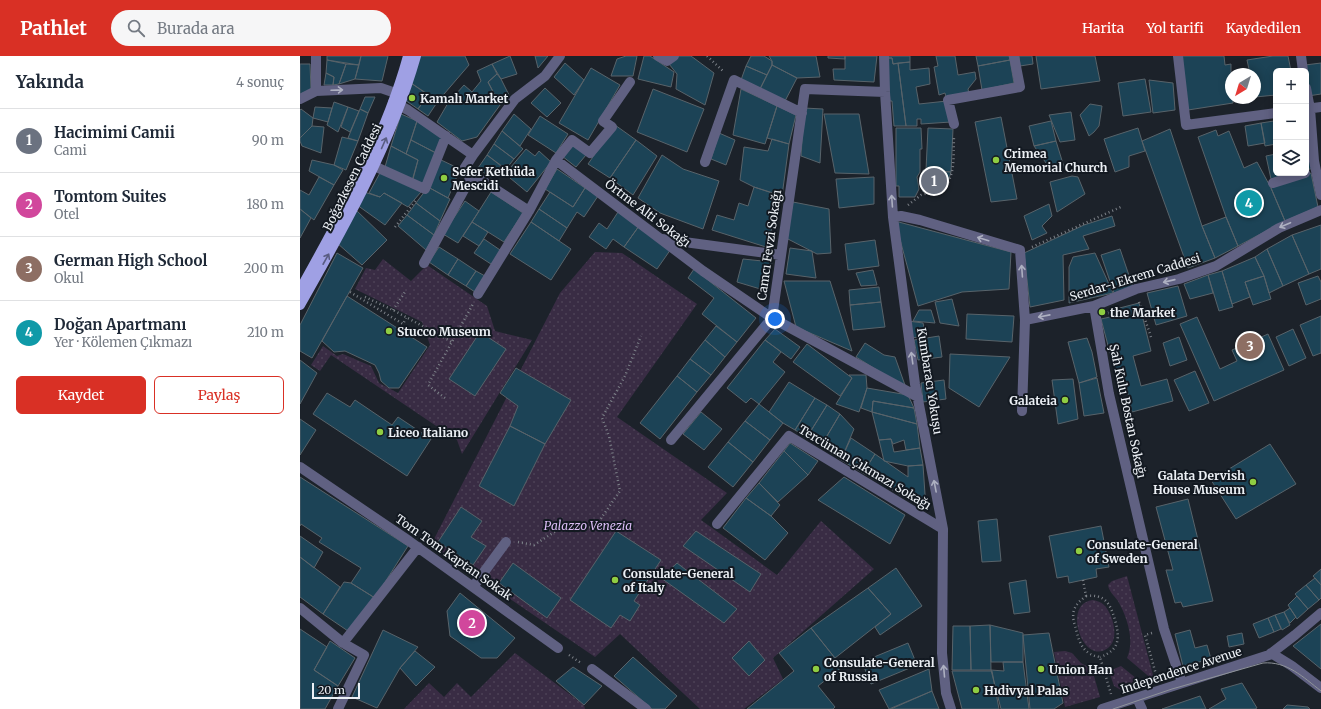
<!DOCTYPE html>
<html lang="tr">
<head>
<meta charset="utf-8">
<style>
	body { margin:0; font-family:Merriweather,serif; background:#f6f6f7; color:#1f2937 }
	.controls { position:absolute; right:12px; top:12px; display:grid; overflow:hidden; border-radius:6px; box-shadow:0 2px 10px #0003 }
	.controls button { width:36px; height:36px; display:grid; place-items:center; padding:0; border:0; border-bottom:1px solid #e0e1e3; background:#fff; color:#1f2937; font:20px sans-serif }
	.compass { position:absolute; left:925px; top:12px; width:36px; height:36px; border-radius:50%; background:#fff; box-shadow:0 2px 10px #0003; rotate:218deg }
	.scale { position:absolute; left:12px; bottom:10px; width:48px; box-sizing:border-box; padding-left:4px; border:2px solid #ecf0f5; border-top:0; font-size:11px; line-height:14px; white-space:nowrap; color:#ecf0f5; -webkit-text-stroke:3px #131921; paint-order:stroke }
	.you { position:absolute; left:475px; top:263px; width:14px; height:14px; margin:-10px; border:3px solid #fff; border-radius:50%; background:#1a73e8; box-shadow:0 0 0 6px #1a73e833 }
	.badge { display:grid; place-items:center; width:26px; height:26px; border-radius:50%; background:#d93025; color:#fff; font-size:13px; font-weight:700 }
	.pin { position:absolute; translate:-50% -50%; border:2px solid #fff; box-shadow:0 1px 4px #0006 }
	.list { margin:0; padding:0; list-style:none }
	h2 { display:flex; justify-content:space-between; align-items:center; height:52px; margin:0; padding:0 16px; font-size:17px }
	h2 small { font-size:13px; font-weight:400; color:#747a83 }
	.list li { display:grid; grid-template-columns:26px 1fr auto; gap:12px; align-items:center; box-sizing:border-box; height:64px; padding:0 16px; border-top:1px solid #e0e1e3 }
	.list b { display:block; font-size:15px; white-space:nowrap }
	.list p { margin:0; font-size:13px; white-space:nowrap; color:#747a83 }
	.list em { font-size:13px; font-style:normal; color:#747a83 }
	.actions { display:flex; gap:8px; padding:12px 16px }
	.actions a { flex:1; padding:9px 0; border:1px solid #d93025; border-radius:6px; text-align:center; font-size:14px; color:#d93025 }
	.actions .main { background:#d93025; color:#fff }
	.icon { flex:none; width:22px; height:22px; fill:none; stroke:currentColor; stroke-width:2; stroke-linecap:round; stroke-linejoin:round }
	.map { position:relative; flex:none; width:1021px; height:653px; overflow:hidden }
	header { display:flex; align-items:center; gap:24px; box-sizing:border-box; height:56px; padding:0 20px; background:#d93025; color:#fff }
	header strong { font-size:19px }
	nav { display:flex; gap:22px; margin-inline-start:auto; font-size:14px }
	.search { width:280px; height:36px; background:#f6f6f7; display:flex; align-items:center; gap:10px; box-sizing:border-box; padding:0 14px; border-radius:22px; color:#747a83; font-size:15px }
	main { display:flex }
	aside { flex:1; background:#fff }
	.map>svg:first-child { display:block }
</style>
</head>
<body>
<header>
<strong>Pathlet</strong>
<div class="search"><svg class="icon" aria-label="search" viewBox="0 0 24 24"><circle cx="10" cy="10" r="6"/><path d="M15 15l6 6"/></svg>Burada ara</div>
<nav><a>Harita</a><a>Yol tarifi</a><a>Kaydedilen</a></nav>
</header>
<main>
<aside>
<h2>Yakında<small>4 sonuç</small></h2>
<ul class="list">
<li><span class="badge" style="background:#6b7280">1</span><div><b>Hacimimi Camii</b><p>Cami</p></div><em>90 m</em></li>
<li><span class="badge" style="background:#d1479c">2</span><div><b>Tomtom Suites</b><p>Otel</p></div><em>180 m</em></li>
<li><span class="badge" style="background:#8d6e63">3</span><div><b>German High School</b><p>Okul</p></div><em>200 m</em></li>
<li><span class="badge" style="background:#0f9aa8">4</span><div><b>Doğan Apartmanı</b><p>Yer · Kölemen Çıkmazı</p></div><em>210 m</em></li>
</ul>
<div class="actions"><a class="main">Kaydet</a><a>Paylaş</a></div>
</aside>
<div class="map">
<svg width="1021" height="653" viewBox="0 0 1021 653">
	<defs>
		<pattern id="green-dots" width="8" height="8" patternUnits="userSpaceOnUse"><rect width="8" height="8" fill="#392c44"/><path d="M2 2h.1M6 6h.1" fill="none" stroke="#4c4156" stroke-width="1.8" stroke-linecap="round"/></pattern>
	</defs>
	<rect width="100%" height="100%" fill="#1c222a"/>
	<path fill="url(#green-dots)" d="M295 196 322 197 397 248 317 361 427 437 401 464 477 519 521 465 574 513 473 602 483 623 444 653H400L320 578 295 601 131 489 260 237Z
		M83 203 111 225 127 209 187 250 195 275 232 284 162 398 157 384 31 299 20 315 11 309 23 290 37 300 43 298 71 310 79 327 98 337 130 289 122 266 55 233 66 212 75 214Z
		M827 520 854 623 853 624 827 602C835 584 827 561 818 545 814 539 809 536 808 529L812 525Z
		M793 544C797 545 801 546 804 549 813 558 820 583 808 592 783 611 761 547 793 544Z
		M765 595 772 597 781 607 792 613 800 641 765 651 754 596Z
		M215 597 284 649 285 653H104L129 627 144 641 157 627 171 641Z
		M821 610 842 627 821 634 814 630 809 615Z"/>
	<path fill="#1c4356" stroke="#58636a" d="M27 0H61L59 9 27 4Z
		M61 0H88L82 25 55 23Z
		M120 0H165L169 9 138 45 111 27Z
		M210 0 217 18 201 23 192 8Z
		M235 0H248L238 12Z
		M326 0H337L333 20H311L317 3Z
		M344 0H350L374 16 371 31 338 23Z
		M378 0H391L414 17 405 49 376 33 377 18 369 8Z
		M451 0H464L472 5V9L467 19 446 10Z
		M469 0H516L520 21 497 22 472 9V5Z
		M528 0H545V3L528 2Z
		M545 0H577L574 26 534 24 533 13H545Z
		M586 0H610V6L593 8 592 2H586Z
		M636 0H655L658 19 675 16 676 23 668 33 669 38 646 41 645 37 639 39 634 11 638 10Z
		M676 0H709L710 4 678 10Z
		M719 0H732L733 8 720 10Z
		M736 0H795L800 25 741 33Z
		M881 0H924L925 9 931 8V42H933V47L888 54Z
		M973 0H988L991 15H976V39L955 41V18H950L947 4Z
		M586 2H592L593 8 598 7 606 70H594L592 45H590Z
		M27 4 46 8 39 28 33 29 34 21 26 17Z
		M710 4 714 27 682 34 678 10Z
		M610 6V14L629 12 630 28 616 31 619 48 647 45 651 66 621 68V63H617V70H606L598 7Z
		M265 7 284 24 274 39 254 21Z
		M1021 7V38L1008 40 1005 9Z
		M0 8H10L11 34 0 38Z
		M46 8 59 9 55 23 39 28Z
		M192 8 197 18 188 26 200 49 177 81 162 85 137 66 148 47 164 29 172 36 181 25 177 15Z
		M472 9 497 22 485 45 460 33Z
		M446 10 467 19 460 33 441 24Z
		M291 12 320 29 288 84 259 67Z
		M26 17 34 21 33 29H24Z
		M197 18 201 23 210 41 200 49 188 26Z
		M845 23 851 56 823 60 818 27Z
		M849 24 873 27 875 54 853 57Z
		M111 27 128 39 118 53 105 44Z
		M245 32 261 47 247 61 231 47Z
		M353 33 404 53 387 96 337 76Z
		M441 33 477 50 465 88 433 79Z
		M128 39 138 45 128 60 118 53Z
		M65 41H75L68 57 60 53Z
		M34 46 48 51 38 76 27 69Z
		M790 48 802 50 799 70 794 76 789 80 780 59Z
		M477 50 496 59 489 88 467 82Z
		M15 51 32 52 28 66 13 62Z
		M48 51 59 55 50 76 41 71Z
		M504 52 523 53 520 107 501 100Z
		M1 53 13 62 12 70 0 82V54Z
		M60 53 68 57 58 85 48 82Z
		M771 56 775 84 760 86 749 59Z
		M101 58 117 65 106 98 91 90Z
		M214 58 231 73 220 90 202 75Z
		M524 58H559L569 118 535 117Z
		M240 60 268 78 256 97 228 79Z
		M701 61 717 143 691 146 675 66Z
		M117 65 143 83 136 97 111 84Z
		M751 65 756 85 734 90 729 70Z
		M974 65 976 78V88L965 90 961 67Z
		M961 67 965 87 948 90 945 70Z
		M315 69 336 84 310 122 288 108Z
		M12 70 24 71 21 97 2 90 0 85V82Z
		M596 72H621L622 93H620V116L617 121 619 133 615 141H599V130H596Z
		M628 72 653 73 651 116 626 114Z
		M838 72 845 95 829 100V111L815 116 804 83Z
		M870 73 902 170 915 202 888 212 842 85Z
		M916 74 918 80 929 75 944 112 957 106 971 132 985 165 938 190 926 161 898 81Z
		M202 75 223 93 214 103 194 88Z
		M419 77 435 84 426 109 411 103Z
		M42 81 58 85 46 114 34 109Z
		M472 83 489 88 482 140 454 131 440 124 444 91 468 95Z
		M111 84 136 97 126 131 113 123 118 104 106 98Z
		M336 84 357 100 333 139 310 122Z
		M756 85 764 111 751 114 734 90Z
		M194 88 214 103 206 113 187 99Z
		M272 88 286 99 276 111 262 100Z
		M1008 89 1014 112 1006 114V90Z
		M91 90 118 104 112 125 85 111Z
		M226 93 235 100 239 95 251 106 227 136 210 122 216 115 211 111Z
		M976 98V117H986V119L971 123 966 100Z
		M187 99 201 110 192 123 178 112Z
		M362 99 383 113 419 125 403 173 360 157 338 142Z
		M139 103 160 113 148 142 128 131Z
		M12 104 34 109 43 114 34 129 9 115Z
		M257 113 285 132 273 151 245 133Z
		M623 114 651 116 648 126 640 135 623 136 620 124 622 123Z
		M81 115 121 136 108 151 84 137 80 141 69 137Z
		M1011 117 1018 151 985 165 971 132Z
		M772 120 778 121 785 138 757 156 750 126Z
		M19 121 34 129 14 164 0 153V134L9 139Z
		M574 121V148L539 152 536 123Z
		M128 131 150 143 140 165 116 147Z
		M454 131 482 140 466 191 412 174 417 159 434 164 439 147 448 150Z
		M285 132 298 140 284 161 277 156 267 172 239 153 250 136 273 151Z
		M64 136 80 141 84 137 102 147 85 169 57 149Z
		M191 136 223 157 204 186 172 166Z
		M165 145 179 155 158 187 143 178Z
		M493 146 529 153 531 197 517 198 486 182Z
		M116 147 140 165 134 179 107 159Z
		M749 148 752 160 742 170 747 177 732 184 724 160Z
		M0 153 11 162 0 182Z
		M55 153 87 184 62 209 37 187Z
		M239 153 267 172 259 185 231 166Z
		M318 156 339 170 324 191 313 183 306 193 289 181 299 167 307 173Z
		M107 159 134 179 126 194 98 170Z
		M812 160 815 170 783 180 789 193 763 199 764 244 730 251 724 197 784 169Z
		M926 161 938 190 915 202 902 170Z
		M595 165 711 196 709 233 662 236 618 250Z
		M172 166 188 176 179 190 163 180Z
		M231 166 271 193 251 224 210 198Z
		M1021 169V213L1009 218 992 179Z
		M339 170 371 193 357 213 324 191Z
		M992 179 1009 218 983 230 967 193Z
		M184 183 203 196 194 210 174 197Z
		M575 184 579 210 548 214 545 188Z
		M139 191 158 203 148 219 129 206Z
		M490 192 512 195 516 222 486 218Z
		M820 193 833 231 814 237 801 199Z
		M967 193 983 230 969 237 964 220 955 201Z
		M37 197 63 212 12 302 0 295V269Z
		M795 197 813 237 769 247V211L773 201Z
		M955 201 964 220 945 226 950 241 932 248 922 215Z
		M158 203 176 215 166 230 148 219Z
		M443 203 472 206 467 235 437 226Z
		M394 213 456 262 437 286 402 258 414 242 388 222Z
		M573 214 577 229 561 230 556 217Z
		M176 215 185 220 175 236 166 230Z
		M922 215 933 251 919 255 908 219Z
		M908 219 913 237 890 243 884 228Z
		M964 220 971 243 953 249 945 226Z
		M1018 220 1021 226V243L1006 249 998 227Z
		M484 225H530L552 295 496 271Z
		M878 230 887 260 856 269 847 237Z
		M579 231 581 246 550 249 549 234Z
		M47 240 127 291 99 332H89L81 325 79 317 75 309 45 295 34 296 22 285Z
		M652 243 659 270 640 267 635 246Z
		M581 246 585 271 553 274 550 249Z
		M839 247 851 295 833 300 841 330 867 323 873 345 832 356 826 329 819 331 801 263 810 261 808 255Z
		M619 254H631L635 267 613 265Z
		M667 258 714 260 712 286 666 283Z
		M1021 260V297L1013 300 1000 269Z
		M897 261 920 313 937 305 932 294 968 278 984 314 914 345 880 268Z
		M608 265 623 267 626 280 611 282Z
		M416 270 437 286 425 301 405 284Z
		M475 273 500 291 491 303 465 284Z
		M993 273 1006 302 989 310 976 281Z
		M180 276 206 293 175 340 149 323Z
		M639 280 642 301 618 304 614 284Z
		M879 281 887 304 870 310 863 287Z
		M787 282 792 296 797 321 779 327 768 286Z
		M405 284 425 301 411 319 390 303Z
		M465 284 481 296 473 306 485 316 459 348 451 342 446 347 427 332Z
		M565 287 584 299 595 301 606 332 556 301Z
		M507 288 552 322 540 340 493 306Z
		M650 298 710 301 679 351 649 332Z
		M390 303 411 319 397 336 377 320Z
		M0 304 17 317 0 348Z
		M216 312 271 344 245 388 210 370 218 350 200 337Z
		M895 315 909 347 889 355 874 324Z
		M549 319H566L567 332 559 356 536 348 552 322Z
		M377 320 397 336 360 383 340 367Z
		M797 322 804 357 784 360 779 327Z
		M773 323 778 363 758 368 752 324Z
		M644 324 646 343 623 346 621 327Z
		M489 326 515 342 495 374 483 367 469 356Z
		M567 332 608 339 614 352 573 345 572 356 561 352Z
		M27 337 50 351 55 344 92 369 98 361 131 383 107 420 13 358Z
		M515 342 527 349 507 381 495 374Z
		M573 345 614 352 617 368 572 356Z
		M459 348 483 367 470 384 445 365Z
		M527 349 540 358 521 390 507 381Z
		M401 356 422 373 404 394 383 378Z
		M572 356 617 368 620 392 606 394 604 384 593 388 591 383 579 384Z
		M540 358 554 373 541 404 521 390Z
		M0 363 16 374 0 399Z
		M445 365 470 384 453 406 428 386Z
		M210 370 245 388 214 450 179 430Z
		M551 382 575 398 563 417 541 404Z
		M591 383 594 396 620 392 623 409 608 410 584 405 579 384Z
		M428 386 453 406 433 431 408 411Z
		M490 387 518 405 508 419 484 395Z
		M970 388 996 428 936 463 911 424Z
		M484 395 508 419 478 446 459 427Z
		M575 398 608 421V410L623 409 626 453 563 417Z
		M0 421 108 490 75 542 51 527 61 512 19 486 22 482 1 468 0 470Z
		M544 421 605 459 590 488 518 444Z
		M459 427 480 449 471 460 446 442Z
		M446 442 471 460 488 477 465 504 423 472Z
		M888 443 913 545 883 551 881 546 875 547 866 514H873L856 451Z
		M161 451 182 465 171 481 186 490 173 509 138 486Z
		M697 463 701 505 682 506 678 465Z
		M801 470 809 511 796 513 797 521 769 527 768 520 757 522 749 480Z
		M316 475 361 504 334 545 340 549 330 565 320 559 311 572 270 544Z
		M396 475 461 518 450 536 383 490Z
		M0 480 23 496 14 512 0 501Z
		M0 501 40 531 23 558 0 541Z
		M213 507 261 542 247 562 199 527Z
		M377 507 437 553 424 567 361 522Z
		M596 512 622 550 580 579 575 571 591 558 568 532Z
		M1021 513V529L1013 520Z
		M1015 522 1021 529V542L1019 544 1006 529Z
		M726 524 730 556 714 558 709 527Z
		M44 526 51 527 75 542 48 575 23 558Z
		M1006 529 1019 544 1008 553 995 538Z
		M568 532 591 558 535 602 511 572Z
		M160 537 215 582 197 602H181L150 580 147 555Z
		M997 540 1008 553 997 563 988 549Z
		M990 552 996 561 990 567 984 556Z
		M984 556 990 569 982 574 975 559Z
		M975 559 981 573 974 576 968 562Z
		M968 562 974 576 959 582 953 568Z
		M1021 568V613L993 590Z
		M690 569 723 577V606H691Z
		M690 569 691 614H671L670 570Z
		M653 570H670L671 614H652Z
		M511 572 542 611 518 630 535 651 533 653H447L494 615 479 597Z
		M0 573 27 591 14 614 38 630 25 653H0Z
		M83 574 118 591 100 612 77 652 52 641Z
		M890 574 895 592 907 589 911 603 883 610 875 578Z
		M749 577 763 647 754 653H730L723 579Z
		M942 577 944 588 929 591 927 580Z
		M30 585 55 602 38 630 14 614Z
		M449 585 465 604 449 620 432 602Z
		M608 587 617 609 571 628 562 606Z
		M115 595 135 611 116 630 100 612Z
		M333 601 377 640 365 653H352L314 620Z
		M703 606H723L729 653H701L691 614 704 615Z
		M273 611 302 630 284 649 256 625Z
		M629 613 632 635 589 653 579 634Z
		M652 615H692L699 653H662Z
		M942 627 957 652 955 653H909L926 643 921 633Z
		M632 635 639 653H591Z
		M900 640 906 653H862Z
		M987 649 1008 651 1010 653H983Z"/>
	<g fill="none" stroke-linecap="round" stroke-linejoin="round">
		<path stroke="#7d8289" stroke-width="2.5" stroke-dasharray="1 3" stroke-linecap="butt" d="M407 0 424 16
			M608 149 621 139 644 133C656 116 653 101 654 81
			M95 171 117 143
			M732 191 823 150
			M50 236 103 268 106 262
			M65 241 93 254 152 286
			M839 246 851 281
			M93 254 105 236
			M145 342 128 329 173 248
			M218 486 234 489 259 473 295 471 320 435 309 380 302 362 325 320 341 280
			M783 524 786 540C781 544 776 548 774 554 772 560 774 567 776 573 779 587 784 599 800 601L811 638
			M786 540C805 538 810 547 815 564 820 582 820 594 800 601
			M852 577 845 579 857 622
			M269 599 281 607"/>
		<path stroke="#606182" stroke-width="10" d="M16 0V35
			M358 0 367 5 374 0
			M584 0 585 36 593 161 615 328 643 473 642 597 646 637 651 653
			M878 0 886 69 976 57
			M1001 0 1003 15
			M1006 32 1010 53 1014 105 1021 139
			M585 36 505 33 472 262 618 341
			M0 43 16 35 81 32 104 40
			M93 46 108 54 173 99 164 113 229 155
			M1006 53 1021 51
			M654 68 648 44 720 31 714 0
			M173 99 215 43 245 20 260 0
			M256 104 272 84 290 97 312 71 303 65 330 26
			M405 106 434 24 502 57
			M74 110 125 133 146 80
			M973 127 1005 117
			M593 161 601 160 620 164 720 194 725 264 722 355
			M362 183 481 199
			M124 207 172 119
			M178 238 229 155 256 104 403 215 472 262 371 384
			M794 250 809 338 864 573 882 627
			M725 264 794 250 836 233 879 223 916 210 979 172 1021 154
			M0 411 109 485 258 592
			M417 468 489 380 643 473
			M173 531 206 486
			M0 552 43 587 64 599 38 653
			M43 587 118 491
			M971 597 992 610 1021 632
			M292 613 346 653
			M837 642 842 653
			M802 653 969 599 995 579 1021 557"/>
		<path stroke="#9fa0e4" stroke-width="10" d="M0 234C41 160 86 81 108 0
			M0 249C45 170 91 88 116 0"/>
		<path stroke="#8f949a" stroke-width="1" d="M813 653 872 633 963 607C987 605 1003 621 1021 635"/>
	</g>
	<defs><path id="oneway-shaft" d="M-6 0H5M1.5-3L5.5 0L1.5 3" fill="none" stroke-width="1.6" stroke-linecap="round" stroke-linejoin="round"/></defs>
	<g stroke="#adb0c1">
		<use href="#oneway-shaft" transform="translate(37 34) rotate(-2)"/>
		<use href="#oneway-shaft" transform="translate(592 145) rotate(-94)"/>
		<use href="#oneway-shaft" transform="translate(985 169) rotate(157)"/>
		<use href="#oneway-shaft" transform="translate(683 183) rotate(-163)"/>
		<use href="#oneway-shaft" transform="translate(722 215) rotate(-94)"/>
		<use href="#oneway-shaft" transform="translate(869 225) rotate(167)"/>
		<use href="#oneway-shaft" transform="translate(744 260) rotate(169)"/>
		<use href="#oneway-shaft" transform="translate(612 302) rotate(-98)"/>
		<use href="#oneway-shaft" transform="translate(635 430) rotate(-101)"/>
		<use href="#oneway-shaft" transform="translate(644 615) rotate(-95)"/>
	</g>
	<g stroke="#595c82">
		<use href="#oneway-shaft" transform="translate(84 87) rotate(-66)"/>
		<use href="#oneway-shaft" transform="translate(26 203) rotate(-61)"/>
	</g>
	<g fill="#8fcd42" stroke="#131921" stroke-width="1.5">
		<circle cx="112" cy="42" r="4"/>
		<circle cx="696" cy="104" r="4"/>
		<circle cx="144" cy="122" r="4"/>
		<circle cx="802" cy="256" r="4"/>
		<circle cx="89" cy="275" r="4"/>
		<circle cx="765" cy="344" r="4"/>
		<circle cx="80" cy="376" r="4"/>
		<circle cx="953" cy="426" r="4"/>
		<circle cx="779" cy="495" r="4"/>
		<circle cx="315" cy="524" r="4"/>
		<circle cx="516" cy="613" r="4"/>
		<circle cx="741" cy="613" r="4"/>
		<circle cx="676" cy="634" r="4"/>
	</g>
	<g text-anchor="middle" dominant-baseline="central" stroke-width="4" stroke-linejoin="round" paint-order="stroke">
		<g font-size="12" font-weight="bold" fill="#ecf0f5" stroke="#131921" text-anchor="start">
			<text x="120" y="42">Kamalı Market</text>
			<text x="704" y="97">Crimea<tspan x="704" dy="14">Memorial Church</tspan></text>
			<text x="152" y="115">Sefer Kethüda<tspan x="152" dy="14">Mescidi</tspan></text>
			<text x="810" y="256">the Market</text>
			<text x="97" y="275">Stucco Museum</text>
			<text x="757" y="344" text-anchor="end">Galateia</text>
			<text x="88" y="376">Liceo Italiano</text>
			<text x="945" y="419" text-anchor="end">Galata Dervish<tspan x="945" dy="14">House Museum</tspan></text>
			<text x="787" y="488">Consulate-General<tspan x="787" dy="14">of Sweden</tspan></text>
			<text x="323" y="517">Consulate-General<tspan x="323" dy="14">of Italy</tspan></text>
			<text x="524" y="606">Consulate-General<tspan x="524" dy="14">of Russia</tspan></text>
			<text x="749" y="613">Union Han</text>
			<text x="684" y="634">Hıdivyal Palas</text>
		</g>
		<g font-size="12" fill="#ecf0f5" stroke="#131921">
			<text transform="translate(52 121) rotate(-64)">Boğazkesen Caddesi</text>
			<text transform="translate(348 157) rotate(37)">Örtme Alti Sokağı</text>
			<text transform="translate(469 189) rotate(-82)">Camcı Fevzi Sokağı</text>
			<text transform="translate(835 221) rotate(-17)">Serdar-ı Ekrem Caddesi</text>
			<text transform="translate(630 325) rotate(81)">Kumbaracı Yokuşu</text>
			<text transform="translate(828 355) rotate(78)">Şah Kulu Bostan Sokağı</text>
			<text transform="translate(565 411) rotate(31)">Tercüman Çıkmazı Sokağı</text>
			<text transform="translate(154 501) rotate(35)">Tom Tom Kaptan Sokak</text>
			<text transform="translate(881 614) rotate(-18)">Independence Avenue</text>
		</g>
		<g font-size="12" font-style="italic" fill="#d9bbf4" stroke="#131921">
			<text x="288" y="469">Palazzo Venezia</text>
		</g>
	</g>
</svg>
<div class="controls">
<button>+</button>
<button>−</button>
<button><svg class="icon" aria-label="layers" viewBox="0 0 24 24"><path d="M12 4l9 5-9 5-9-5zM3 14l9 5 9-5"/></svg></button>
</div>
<svg class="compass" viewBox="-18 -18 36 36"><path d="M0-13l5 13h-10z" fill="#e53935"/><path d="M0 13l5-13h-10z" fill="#747a83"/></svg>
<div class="scale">20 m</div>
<div class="you"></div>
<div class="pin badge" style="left:634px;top:125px;background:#6b7280">1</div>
<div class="pin badge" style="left:172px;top:567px;background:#d1479c">2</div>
<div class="pin badge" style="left:950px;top:290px;background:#8d6e63">3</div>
<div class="pin badge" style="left:949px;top:147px;background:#0f9aa8">4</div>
</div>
</main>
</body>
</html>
